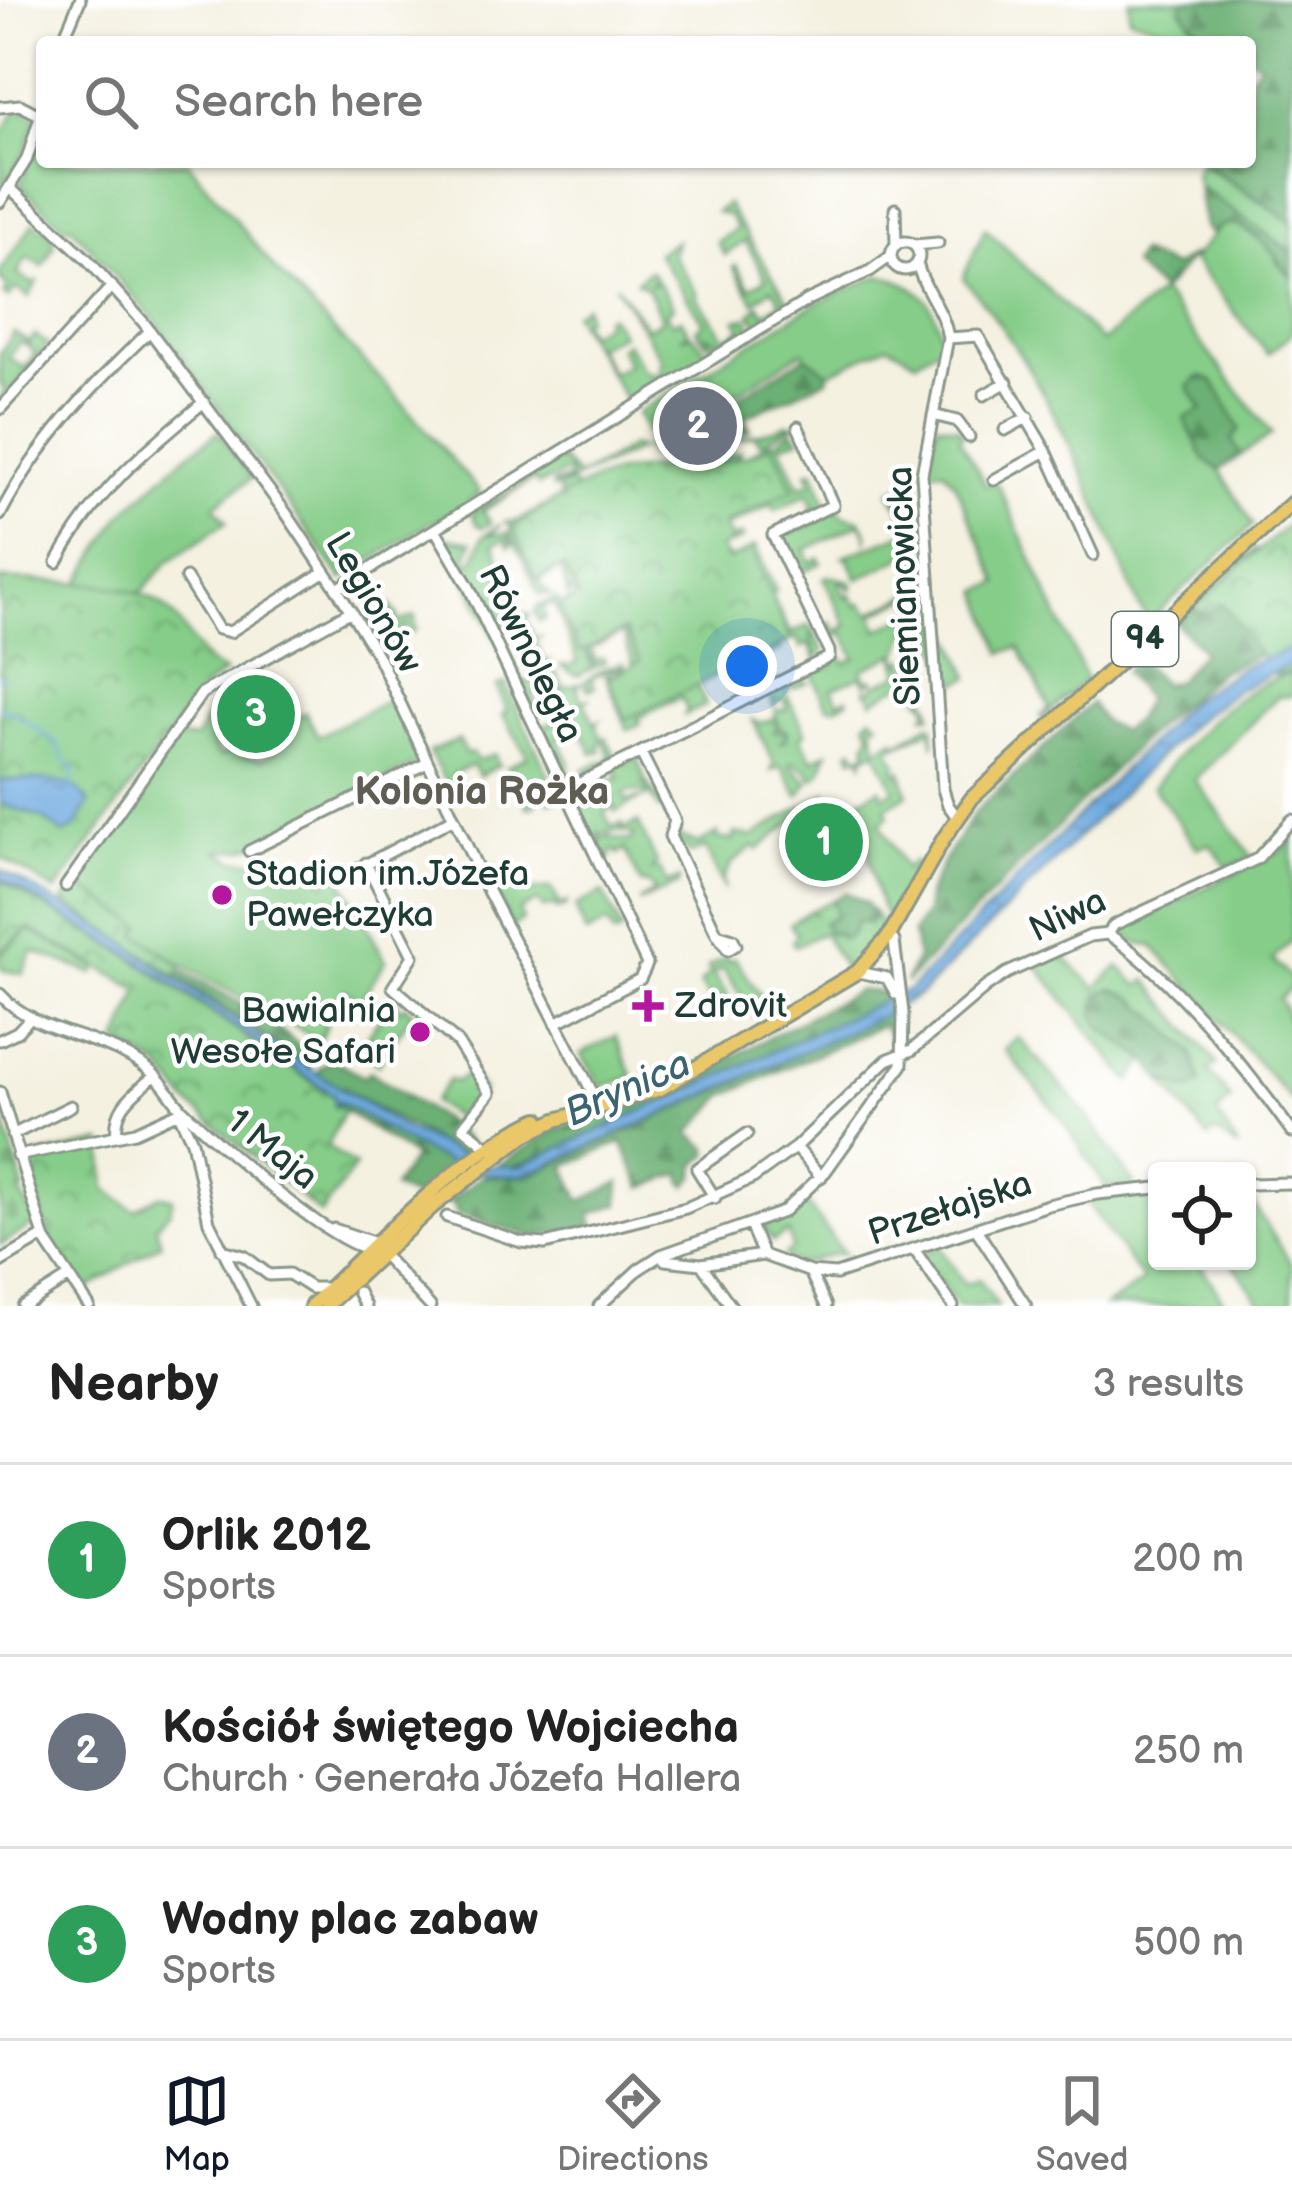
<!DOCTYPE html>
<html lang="en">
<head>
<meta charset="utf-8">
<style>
	body { margin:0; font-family:"Balsamiq Sans",sans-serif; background:#f2f2f2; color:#222 }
	.controls { position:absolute; right:36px; bottom:36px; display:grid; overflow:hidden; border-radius:12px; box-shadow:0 3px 9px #0004 }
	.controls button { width:108px; height:108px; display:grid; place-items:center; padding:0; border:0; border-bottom:3px solid #e0e0e0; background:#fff; color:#222; font:60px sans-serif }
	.you { position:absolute; left:747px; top:666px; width:42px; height:42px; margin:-30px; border:9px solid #fff; border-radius:50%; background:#1a73e8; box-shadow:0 0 0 18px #1a73e833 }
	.badge { display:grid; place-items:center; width:78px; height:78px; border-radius:50%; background:#111827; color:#fff; font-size:39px; font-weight:700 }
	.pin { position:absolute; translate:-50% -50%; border:6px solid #fff; box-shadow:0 3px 12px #0006 }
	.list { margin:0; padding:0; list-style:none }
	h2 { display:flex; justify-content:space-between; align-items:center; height:156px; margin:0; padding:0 48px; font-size:51px }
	h2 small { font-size:39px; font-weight:400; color:#767676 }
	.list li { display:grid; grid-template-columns:78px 1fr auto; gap:36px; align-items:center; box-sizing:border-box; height:192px; padding:0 48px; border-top:3px solid #e0e0e0 }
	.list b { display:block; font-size:45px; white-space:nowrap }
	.list p { margin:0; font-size:39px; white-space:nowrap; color:#767676 }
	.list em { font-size:39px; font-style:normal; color:#767676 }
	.icon { flex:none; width:66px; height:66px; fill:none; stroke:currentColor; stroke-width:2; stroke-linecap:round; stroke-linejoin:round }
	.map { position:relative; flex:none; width:1292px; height:1306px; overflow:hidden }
	.search { position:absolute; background:#fff; box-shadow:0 3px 9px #0004; left:36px; right:36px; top:36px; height:132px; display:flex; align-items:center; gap:30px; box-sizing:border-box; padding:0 42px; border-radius:12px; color:#767676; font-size:45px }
	.sheet { height:732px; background:#fff }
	nav { display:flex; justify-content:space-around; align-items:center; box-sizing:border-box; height:168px; border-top:3px solid #e0e0e0; background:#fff; font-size:33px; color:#767676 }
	nav a { display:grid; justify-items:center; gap:6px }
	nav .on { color:#111827 }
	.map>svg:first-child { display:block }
</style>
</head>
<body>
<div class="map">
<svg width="1292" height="1306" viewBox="0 0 1292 1306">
	<defs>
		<pattern id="forest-firs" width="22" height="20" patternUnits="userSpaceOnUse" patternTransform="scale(3)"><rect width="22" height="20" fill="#6cb075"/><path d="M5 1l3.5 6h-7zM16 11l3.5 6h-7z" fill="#589061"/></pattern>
		<pattern id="cemetery-stones" width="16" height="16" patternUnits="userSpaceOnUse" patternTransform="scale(3)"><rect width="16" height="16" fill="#86cd89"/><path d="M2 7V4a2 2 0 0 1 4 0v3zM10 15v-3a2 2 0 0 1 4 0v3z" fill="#6da871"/></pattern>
		<pattern id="park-crowns" width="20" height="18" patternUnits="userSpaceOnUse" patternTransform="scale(3)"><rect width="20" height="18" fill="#86cd89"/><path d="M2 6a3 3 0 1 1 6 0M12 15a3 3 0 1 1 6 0" fill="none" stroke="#6da871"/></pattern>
		<pattern id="water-ripples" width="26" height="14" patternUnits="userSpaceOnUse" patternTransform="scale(3)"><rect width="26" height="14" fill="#6faae0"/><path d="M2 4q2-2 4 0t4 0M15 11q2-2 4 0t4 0" fill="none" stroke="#5b8cb6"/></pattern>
	</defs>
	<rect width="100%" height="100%" fill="#fff"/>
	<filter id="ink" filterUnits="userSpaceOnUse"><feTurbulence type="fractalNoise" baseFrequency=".00833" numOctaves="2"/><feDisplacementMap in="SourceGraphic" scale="24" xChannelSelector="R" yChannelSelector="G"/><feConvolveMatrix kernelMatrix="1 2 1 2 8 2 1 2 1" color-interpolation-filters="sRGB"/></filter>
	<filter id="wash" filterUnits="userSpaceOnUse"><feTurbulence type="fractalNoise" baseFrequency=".004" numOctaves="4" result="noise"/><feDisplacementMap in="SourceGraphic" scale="48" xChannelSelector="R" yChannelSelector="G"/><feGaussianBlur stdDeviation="2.7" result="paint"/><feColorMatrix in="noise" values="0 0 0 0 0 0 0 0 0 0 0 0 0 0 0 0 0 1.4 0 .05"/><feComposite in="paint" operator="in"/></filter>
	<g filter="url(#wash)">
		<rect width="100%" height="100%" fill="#f4f1e1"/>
		<path fill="#86cd89" stroke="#52855e" stroke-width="3" d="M1129 0H1184L1181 8 1193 26 1222 42H1206L1129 17Z
			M17 108 36 117 26 150 3 188 0 137Z
			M42 128V162H188L274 268 390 389 480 492 464 507 432 522 342 579 161 328 70 225 65 228 20 185Z
			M1199 162 1292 222V252L1198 186 1195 176Z
			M727 204 791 305 760 325 751 315 759 304 765 313 781 302 772 288 754 302 733 267 736 265 750 288 766 279 745 241 725 255 717 242 737 229 729 215 716 212Z
			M34 222 52 235 54 246 43 266 27 257 17 274 34 284 39 280 29 297 16 288 9 298 4 296 8 286 0 280V272Z
			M1235 223 1274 250 1277 262 1292 277V333L1268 354 1192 260 1220 226Z
			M985 228 1102 342 1161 292 1272 434 1241 455 1203 409 1204 459 1220 470 1253 525 1149 621 1138 604C1090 490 1047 373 963 278Z
			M676 240 673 255 698 294 696 296 726 338 742 329 736 319 747 318 752 327 717 352 710 345 717 340 707 336 709 341 706 343 696 329 704 323 657 253Z
			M650 270 656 279 649 285 658 282 674 307 666 312 673 323 681 319 689 332 681 338 691 334 710 354 668 382 659 371 662 360 615 284 648 328 662 319 647 288 636 282Z
			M880 275C919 284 938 302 941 345L916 361 888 345 829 373 814 366 803 351 738 392 724 394 712 375 707 378 719 404 683 405 689 410 670 419 668 425 675 438 672 442 665 422 657 414 650 418 669 450 650 455 646 448 650 439 637 413 813 305Z
			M585 305 586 318 581 321 589 333 606 322 604 318 609 315 622 334 596 346 612 373 628 364 619 348 626 342 644 371 656 374 661 386 623 408 628 404 573 314Z
			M14 333 27 341 25 345 19 342 9 358 25 368 35 353 27 346 35 335 48 344 0 406 4 387 0 384V353Z
			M937 423 958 427 963 434 959 438 986 485 998 484 1086 679 1042 719 1040 716 1049 708 1019 647 1002 653 980 591 999 583 954 482 944 470 924 471Z
			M788 424 796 425 763 442H776L793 431 800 439 780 445 800 487 812 482 808 472 814 470 825 500 824 507 812 512 810 508 814 505 808 494 775 510 768 496 769 506 726 527 731 539 741 535 743 539 730 545 725 529 713 545 729 558 726 564 755 546 776 591 771 596 791 633 810 625 824 650 816 660 810 632 815 655 809 644 801 647 797 638 784 644 776 640 781 650 739 670 744 682 753 679 755 682 733 693 709 644 663 467 741 452 732 464 763 446 754 435 738 439C756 433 770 433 788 424Z
			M218 432 252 478 214 506 227 522 168 562 141 593 78 585 122 514 182 459Z
			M632 446 640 449 557 487 553 488V483L568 480 569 471 538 485 534 479 483 511 491 523 482 527 477 525 472 513 561 459 578 477Z
			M913 477 917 478 918 484 912 485 909 495 899 498V504L913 513 910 520 917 522 920 515 925 593 921 594 920 569 910 554 858 579 847 557H842L908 532V523L890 491 911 481Z
			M571 483C630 548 673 625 706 705L685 715 687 709 681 698 638 718 640 725 628 730 604 672 591 678 595 687 588 690 584 682 605 668 612 671 610 676 634 679 609 667 623 663 626 668 622 664 617 669 634 667 623 633 591 649 596 660 603 658 605 662 596 667 576 631 593 668 577 676 560 666 564 664 567 667 578 662 554 603 542 609 546 618 539 621 535 613 538 606 556 598 571 617 566 602 571 600V605L578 601 572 591 568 596 562 569 540 579 545 591 552 594 540 595 520 553 527 550 526 561 533 544 518 550 509 532 512 525 504 522 516 521 561 497 558 489Z
			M836 508 844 516 861 520 868 535 866 541 867 535 861 523 805 550 810 562 819 558 821 563 802 572 794 569 796 564 783 539H780L782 533 796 532 801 524 804 528 813 524 811 519 819 516 821 519Z
			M501 524 490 535 507 533 512 545 509 547 505 539 494 544 514 593 510 596 522 613 530 615 526 619 535 638 540 637 536 641 545 661 551 660 549 666 535 670 540 667 520 626 514 628 510 620 504 622 506 627 498 631 519 676 514 675 445 538 472 542 466 560 473 563 483 536Z
			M829 576 850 581 853 587 849 589 844 582 839 583 847 598 850 594 856 605 861 603 870 613 909 595 910 590 911 602 908 598 874 614 878 630 919 610V604L926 605 927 610 911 621 898 658 901 662 905 659 931 708 932 715H923L928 713 926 702H922L919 693 913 695 906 682 872 701 869 693 876 685 900 674 895 654 862 670 867 681 873 679 874 682H865L868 690 865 693 867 687 861 676 832 689 838 702 847 698 848 701 836 707 827 706 813 676 817 667 822 670 833 665 832 660 841 655 845 663 856 658 843 632 829 642 823 628 832 623 836 631 847 626 824 578Z
			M390 605 398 616 395 623 415 616 416 630 412 633 407 626 389 637 394 647 382 654 364 622Z
			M945 620 970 677 954 685 938 647 935 624Z
			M551 670 556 672 564 688 581 683 577 689 582 699H588L584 702 594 723 599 721 596 725 601 738 606 737 618 761 587 775 584 769 611 758 604 742 598 745 601 751 593 754 579 726 557 737 570 763 567 767 573 778H578L573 783 564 781 539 728 570 716 564 705 552 713 548 711 562 703 561 688 555 690 552 685 532 694 541 713 538 718 533 716 520 687 526 680 530 683 549 675 546 671Z
			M1292 673V696H1278L1195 780 1253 858 1227 867 1210 844 1197 848 1153 787C1190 739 1232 689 1292 673Z
			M797 676 808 683 785 691 806 733 800 737 813 760 828 752 820 774 813 779 807 770 791 762V767L809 781 799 796 781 766 771 771 774 763 753 720 759 723 774 719 777 728 774 732H786V738L779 742 786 741 788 732 779 727 775 714 778 710H787L786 701H777L774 707 768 689Z
			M246 682 255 699 230 708 205 724 219 756 236 748 240 755 262 759 275 751 280 734 293 727 289 719 280 722 278 718 285 714 273 692 281 687 296 717 306 713 318 736 391 699 420 762 266 840 244 849 219 851 234 860 307 863 326 883 340 875 386 961 360 1000 345 990 322 1021 327 1025 319 1040 182 965 137 934 141 927 76 883 178 738 196 739 215 701Z
			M505 683 559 797 550 802 539 781 527 787 536 805 528 808 507 767 528 756 502 714 507 711 497 687Z
			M872 716 879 722 873 726 877 749 895 739 898 743 929 724 933 725 934 746 931 729 898 745H893L890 750 897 764 894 771 898 774 901 770 908 794 886 808 889 817 880 823 905 869 913 861 917 864 887 919C871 890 868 839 859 800L880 788 884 796 895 790 876 751 865 756 863 762 861 756 852 757 849 751 854 748 858 756 868 751 866 744 871 734 866 722Z
			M459 740 466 755 472 753 478 761 494 754 499 765 479 776 472 765 453 774 458 784 449 789 429 752Z
			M638 757 645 780 665 806 660 810 642 781 650 794 645 797V793L630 791 623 795 627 801 642 798 615 812 614 804 605 814 612 827 622 823 624 827 609 834 598 833 602 838 593 842 577 807 592 801 596 784 602 793 598 797 601 804 614 798 602 782 619 779 615 768Z
			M827 792 847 823 856 858 826 805 813 804 758 850 754 846 732 863 723 880 725 890 705 847 692 853 679 845 674 834 698 844 718 833 717 838 734 840 735 833 751 837Z
			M820 812 849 858 828 872 799 826Z
			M638 822 657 863 652 870 660 869 667 884 679 879 678 885 639 902 655 890 647 883 641 884 625 849 618 855 616 850 610 853 611 859 607 861 598 842 608 837 630 841 634 834 620 831Z
			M1292 831V940L1273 960 1292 979V987L1279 999C1291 1017 1292 1038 1288 1059L1292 1064V1101L1153 946 1137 944 1120 929 1282 850Z
			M919 867C899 904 883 940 851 969L867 952 845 970 823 933 795 946 792 942 797 934 790 924 809 911 814 914 812 910 844 894 833 904 837 914 828 920 830 933H837L840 938 852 933 857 921 873 913 871 909 885 928Z
			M521 876 532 891 551 888 561 905 567 902 566 906 557 910 556 905 543 908 538 901 519 911 523 920 512 927 494 891Z
			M603 892 622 931 614 935 607 923 586 934 575 907Z
			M29 930 97 968 94 974 33 951 23 974 2 970 0 955Z
			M726 957 729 962 735 958 770 1009 755 1016 722 968 713 974 728 996 714 1005 700 984 710 973 708 967Z
			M1050 958H1065L1096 988 1119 966 1139 986 1147 980 1217 1064 1208 1071 1231 1099 1217 1113 1238 1148 1216 1132 1208 1138 1160 1078 1169 1083 1194 1069 1192 1052 1152 1013 1104 1030 1146 1060 1130 1081 1037 966Z
			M398 1000 396 1005 402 1009 405 1005 413 1012 378 1064 363 1053 360 1047 390 1002Z
			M616 1036 633 1077 602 1087 581 1054Z
			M1018 1037 1086 1114 1134 1184 1106 1187 1061 1118 1005 1050Z
			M470 1073 483 1090 466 1114 455 1117 433 1102 449 1079 454 1082Z
			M1151 1192 1157 1198V1261H1198L1227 1306H1106L1143 1281 1086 1201Z
			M1247 1194 1292 1265V1306H1263L1231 1261H1247Z
			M805 1201 844 1254C822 1251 801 1275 784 1255L792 1249 788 1232 773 1241 762 1227Z
			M939 1246 965 1284 979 1279 998 1306H957L922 1256Z"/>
		<path fill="url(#forest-firs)" stroke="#467654" stroke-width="3" d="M1184 0H1292V222L1204 162H1250V76L1260 63 1250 57V42C1219 42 1199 35 1181 8Z
			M1198 186 1292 252V277C1274 257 1243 203 1211 234L1204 226Z
			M1139 253 1173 267 1194 254 1161 292 1132 265Z
			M806 356 829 373 828 379 745 417 750 430 741 433 724 395 738 398Z
			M1199 376 1213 381 1240 429 1232 440 1241 455 1220 470 1204 460 1184 418 1202 409 1188 387Z
			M1255 549 1269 576 1283 644 1219 672 1153 729 905 983 917 958 913 932 927 911V895L942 864 975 812 1091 703 1103 722 1121 731 1135 720 1146 699 1124 672 1138 659 1164 684 1177 681 1203 651 1176 623Z
			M846 892 866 903 874 916 870 924 857 921 849 936 843 939 837 933H828L823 923 837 915 832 902Z
			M179 969C219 993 287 1024 313 1062L310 1067 177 976Z
			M1113 989 1133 997 1192 1052 1201 1083 1192 1089H1183L1160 1078 1146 1060 1104 1030 1094 1016 1099 993Z
			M859 990 891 993 892 998 530 1161 507 1168 496 1166 556 1129 650 1100Z
			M892 1012V1040L883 1025 725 1095 690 1133 708 1148 709 1155 696 1164 695 1176 687 1186 683 1183 682 1173 642 1188 622 1142 565 1166 581 1201 620 1182 619 1204 591 1214 594 1226 534 1237 457 1214 454 1205 447 1203 481 1177 529 1176Z
			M333 1059 365 1077 369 1071 449 1124 474 1147 473 1153 466 1159 318 1074 320 1067Z
			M340 1102 456 1165 414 1198 393 1188 414 1157 339 1107Z"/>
		<path fill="url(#cemetery-stones)" stroke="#52855e" stroke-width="3" d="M0 1106 24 1190 20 1192 36 1223 0 1245Z"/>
		<path fill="url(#park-crowns)" stroke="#52855e" stroke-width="3" d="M772 444 794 489 724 524 731 542 721 548 728 560 751 549 791 640 626 719 608 679 640 661 625 630 580 652 558 607 579 596 564 566 536 579 512 527C542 511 573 487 604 477 657 459 719 476 772 444Z
			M1292 521V672L1274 675 1223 603 1209 613 1191 610Z
			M0 579C46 583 128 578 163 606 188 625 196 662 225 672L201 690 56 891 0 857Z
			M0 880 127 955 334 1097V1106L345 1109 327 1146 355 1166 321 1214 187 1102 160 1067 118 1043 139 990 29 928 0 952Z
			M76 883 142 926 137 934 182 965 177 976 63 901Z
			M103 1142 106 1189 134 1210 160 1195 173 1198 170 1211 156 1226 161 1243 83 1292 52 1245 25 1164 30 1157Z"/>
		<path fill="url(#water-ripples)" stroke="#47748a" stroke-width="3" d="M1292 648V664L1237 690 1194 722 921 994 883 1016 527 1174C460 1185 395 1133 339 1101L335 1106 334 1095 135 958 0 878V869L115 936 264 1040 409 1131 485 1165 518 1167 910 989 1191 700 1242 667Z
			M0 780C29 781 74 773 89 803L75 828 64 834 42 818 0 804Z"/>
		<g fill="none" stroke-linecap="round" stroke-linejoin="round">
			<path stroke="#6faae0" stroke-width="3" d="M0 678 3 676
				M0 708C10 709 51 736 58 747 65 758 62 762 75 770L70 786"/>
		</g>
	</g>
	<g filter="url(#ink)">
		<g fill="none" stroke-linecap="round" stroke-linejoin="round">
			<g stroke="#8a978a" stroke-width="15">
				<path id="minor" d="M62 42 80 0
					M0 107 20 105 41 116
					M10 188 88 260 144 323 286 513 337 589 379 658 489 893 600 1107
					M0 202 27 159 42 110
					M895 209 896 245
					M891 256a14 14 0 1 1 28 0a14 14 0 1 1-28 0Z
					M914 245 938 243
					M917 263C923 290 944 309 948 338L922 474 943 789 948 805 957 817
					M948 338 978 336 1046 451 1093 555
					M984 395 1007 382
					M0 409 112 286
					M933 415 957 421 969 437
					M1005 430 1028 417
					M994 480 1046 451
					M0 515C37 443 91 386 150 331
					M435 529 469 587 647 964 640 979 556 1023
					M57 562C95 492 143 452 204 402
					M186 578 218 629 230 632 325 571
					M337 589 808 300 870 271 891 256
					M641 753 675 821 670 836 717 934 733 939 736 945 728 950 717 934
					M566 790 829 657V651L773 535 833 505 798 427
					M249 851 427 763
					M366 863 413 956 393 987 457 1042 490 1093 463 1127 490 1149
					M348 874 454 818
					M66 886 202 693 351 611
					M1108 934C1171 975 1248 1070 1292 1132
					M858 972 887 978 896 994
					M0 994C37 1036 105 1034 148 1069 163 1080 171 1098 184 1111 217 1143 330 1243 369 1249
					M0 1040 17 1032 31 1017
					M0 1092 45 1240 89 1306
					M178 1112 192 1141 209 1222 251 1306
					M12 1135 71 1106
					M117 1135C113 1106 136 1093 155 1075
					M796 1147 821 1177
					M17 1156 135 1132 183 1110
					M1247 1184 1292 1183
					M715 1198 697 1169 747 1134
					M447 1217 521 1242 545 1244 686 1208 753 1178 796 1147 887 1060 912 1050 986 987 1007 973 1090 936 1108 934 1114 925 1257 859 1292 820
					M750 1225 763 1255
					M334 1229 370 1241 430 1306
					M976 1229 1026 1306
					M914 1249 953 1306
					M222 1250 244 1256 269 1275 289 1274 311 1288H330
					M661 1255 665 1260 701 1264 763 1255 810 1272 836 1274 1048 1205 1097 1194 1157 1188
					M0 1262 44 1236
					M701 1264 731 1306
					M810 1272 826 1306
					M358 1292 365 1306
					M23 1306 68 1278
					M599 1306 639 1269 661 1255 783 1212 825 1172 902 1065 903 1013 894 941 889 936"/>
			</g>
			<g stroke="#8a978a" stroke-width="18">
				<path id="major" d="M604 1098 670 1075
					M311 1306C375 1245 459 1154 539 1119
					M326 1306 433 1206 525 1135 556 1120 660 1089 857 972 889 936 944 838 972 798 1292 503"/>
			</g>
			<use href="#minor" stroke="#fff" stroke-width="9"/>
			<use href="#major" stroke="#eac769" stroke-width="12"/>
		</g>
	</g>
	<g fill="#b5179e" stroke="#fff" stroke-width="4.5">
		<circle cx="222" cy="895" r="12"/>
		<path d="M642 988h12v12h12v12h-12v12h-12v-12h-12v-12h12z"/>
		<circle cx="420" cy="1032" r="12"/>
	</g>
	<g text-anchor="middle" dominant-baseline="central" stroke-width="9" stroke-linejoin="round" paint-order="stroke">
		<rect fill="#fff" stroke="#627771" stroke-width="3" x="1112" y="612" width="66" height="54" rx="9"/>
		<g font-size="33" font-weight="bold" fill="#1f3d34">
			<text x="1145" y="639">94</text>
		</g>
		<g font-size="36" fill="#1f3d34" stroke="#fff">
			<text transform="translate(905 586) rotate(-92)">Siemianowicka</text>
			<text transform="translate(373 603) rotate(60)">Legionów</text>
			<text transform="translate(530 654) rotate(64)">Równoległa</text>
			<text transform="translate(1068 916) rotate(-25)">Niwa</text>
			<text transform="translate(272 1150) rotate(39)">1 Maja</text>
			<text transform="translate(950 1209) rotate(-18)">Przełajska</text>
		</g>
		<g font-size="36" fill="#1f3d34" stroke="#fff" text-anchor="start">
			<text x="246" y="874">Stadion im.Józefa<tspan x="246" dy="41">Pawełczyka</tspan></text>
			<text x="675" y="1006">Zdrovit</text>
			<text x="396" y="1011" text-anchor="end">Bawialnia<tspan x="396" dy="41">Wesołe Safari</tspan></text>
		</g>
		<g font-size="39" font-weight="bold" fill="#605d54" stroke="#fff">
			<text x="482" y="792">Kolonia Rożka</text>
		</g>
		<g font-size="39" font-style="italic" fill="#3b6370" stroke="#fff">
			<text transform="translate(628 1089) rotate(-24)">Brynica</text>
		</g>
	</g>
</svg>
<div class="controls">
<button><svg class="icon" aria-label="locate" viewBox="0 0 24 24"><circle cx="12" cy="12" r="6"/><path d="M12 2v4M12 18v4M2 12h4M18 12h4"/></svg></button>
</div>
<div class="you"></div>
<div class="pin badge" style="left:824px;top:842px;background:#2e9e5b">1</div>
<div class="pin badge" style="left:698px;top:426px;background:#6b7280">2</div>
<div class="pin badge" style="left:256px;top:714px;background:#2e9e5b">3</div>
<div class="search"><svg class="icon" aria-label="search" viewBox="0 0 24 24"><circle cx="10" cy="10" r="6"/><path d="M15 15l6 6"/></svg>Search here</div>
</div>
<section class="sheet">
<h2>Nearby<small>3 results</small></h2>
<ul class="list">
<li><span class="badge" style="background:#2e9e5b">1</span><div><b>Orlik 2012</b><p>Sports</p></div><em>200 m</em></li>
<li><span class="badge" style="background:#6b7280">2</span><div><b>Kościół świętego Wojciecha</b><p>Church · Generała Józefa Hallera</p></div><em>250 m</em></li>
<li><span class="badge" style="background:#2e9e5b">3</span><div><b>Wodny plac zabaw</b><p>Sports</p></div><em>500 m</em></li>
</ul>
</section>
<nav>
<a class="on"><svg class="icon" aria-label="map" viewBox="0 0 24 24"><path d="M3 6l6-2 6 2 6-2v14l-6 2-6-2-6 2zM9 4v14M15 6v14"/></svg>Map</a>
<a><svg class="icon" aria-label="directions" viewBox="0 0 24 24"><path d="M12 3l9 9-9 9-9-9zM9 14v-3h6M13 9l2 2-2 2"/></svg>Directions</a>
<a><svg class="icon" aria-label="saved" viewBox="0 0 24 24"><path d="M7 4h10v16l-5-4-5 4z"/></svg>Saved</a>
</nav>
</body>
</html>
